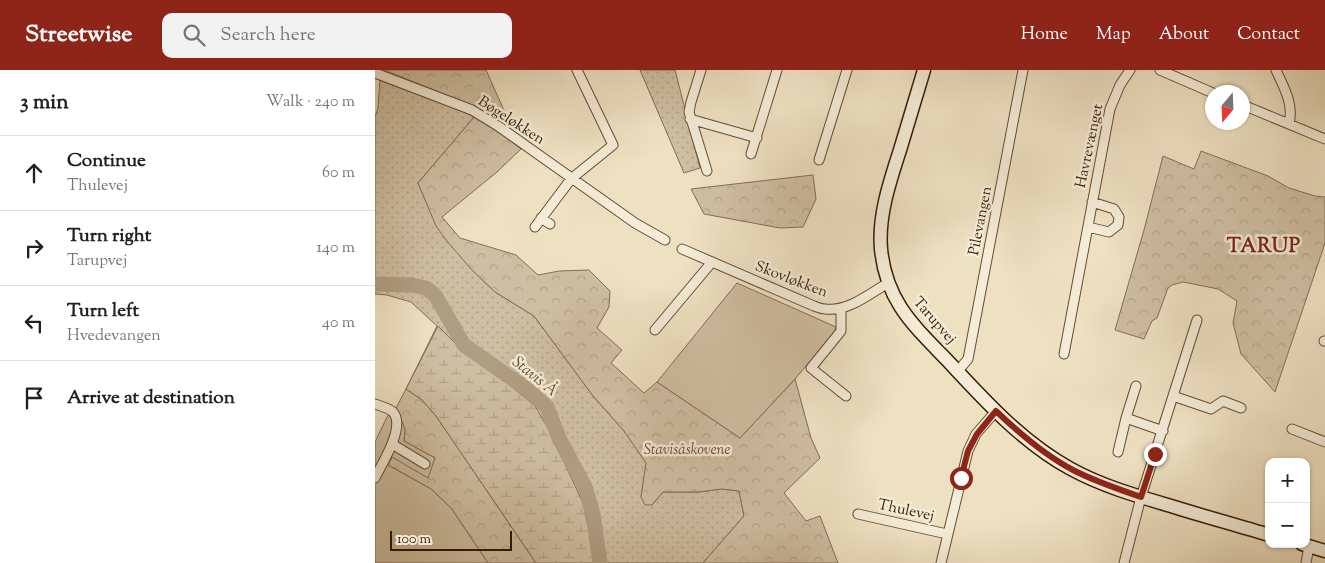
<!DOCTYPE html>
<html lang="en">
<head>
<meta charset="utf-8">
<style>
	body { margin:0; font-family:"Sorts Mill Goudy",serif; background:#f2f2f2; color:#202124 }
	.controls { position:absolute; right:15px; bottom:15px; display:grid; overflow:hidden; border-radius:10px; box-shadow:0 1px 4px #0004 }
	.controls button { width:45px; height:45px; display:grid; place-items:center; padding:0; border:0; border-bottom:1px solid #e0e0e0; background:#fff; color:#202124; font:25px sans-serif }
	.compass { position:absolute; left:830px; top:15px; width:45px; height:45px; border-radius:50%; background:#fff; box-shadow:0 1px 4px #0004; rotate:199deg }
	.scale { position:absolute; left:15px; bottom:12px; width:122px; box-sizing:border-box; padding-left:5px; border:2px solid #371b05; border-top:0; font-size:14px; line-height:18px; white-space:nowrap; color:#371b05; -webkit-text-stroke:4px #f4ecd7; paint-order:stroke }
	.stop { position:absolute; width:15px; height:15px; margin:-11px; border:4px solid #8f2418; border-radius:50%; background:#fff }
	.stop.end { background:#8f2418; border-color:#fff; box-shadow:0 1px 5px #0008 }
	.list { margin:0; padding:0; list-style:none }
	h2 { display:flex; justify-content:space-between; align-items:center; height:65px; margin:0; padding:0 20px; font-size:21px }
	h2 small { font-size:16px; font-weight:400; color:#757577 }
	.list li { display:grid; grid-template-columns:32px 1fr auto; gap:15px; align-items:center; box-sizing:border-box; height:75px; padding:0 20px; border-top:1px solid #e0e0e0 }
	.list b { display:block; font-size:19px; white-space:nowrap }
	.list p { margin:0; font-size:16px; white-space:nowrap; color:#757577 }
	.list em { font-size:16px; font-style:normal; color:#757577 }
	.icon { flex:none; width:28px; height:28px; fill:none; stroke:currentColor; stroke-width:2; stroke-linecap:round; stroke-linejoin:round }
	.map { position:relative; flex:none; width:950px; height:493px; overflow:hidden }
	header { display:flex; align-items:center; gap:30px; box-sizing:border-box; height:70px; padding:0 25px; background:#8f2418; color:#fff }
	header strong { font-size:24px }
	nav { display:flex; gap:28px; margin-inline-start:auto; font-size:18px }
	.search { width:350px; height:45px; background:#f2f2f2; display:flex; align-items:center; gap:12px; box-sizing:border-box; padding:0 18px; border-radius:10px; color:#757577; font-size:19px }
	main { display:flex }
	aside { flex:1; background:#fff }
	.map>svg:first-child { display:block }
</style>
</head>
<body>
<header>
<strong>Streetwise</strong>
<div class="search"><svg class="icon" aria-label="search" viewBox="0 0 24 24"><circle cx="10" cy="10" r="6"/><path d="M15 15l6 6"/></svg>Search here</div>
<nav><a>Home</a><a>Map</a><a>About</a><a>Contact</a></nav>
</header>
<main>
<aside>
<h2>3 min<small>Walk · 240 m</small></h2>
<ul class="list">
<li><svg class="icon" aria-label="ahead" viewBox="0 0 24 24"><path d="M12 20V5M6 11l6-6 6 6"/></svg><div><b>Continue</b><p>Thulevej</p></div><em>60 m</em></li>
<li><svg class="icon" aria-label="right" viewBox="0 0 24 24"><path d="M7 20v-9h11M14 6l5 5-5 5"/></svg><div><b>Turn right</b><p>Tarupvej</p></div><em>140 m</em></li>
<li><svg class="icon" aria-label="left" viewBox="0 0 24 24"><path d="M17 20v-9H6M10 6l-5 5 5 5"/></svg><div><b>Turn left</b><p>Hvedevangen</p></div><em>40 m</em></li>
<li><svg class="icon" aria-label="arrive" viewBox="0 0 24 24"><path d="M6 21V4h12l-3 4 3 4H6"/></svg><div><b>Arrive at destination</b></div></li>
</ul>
</aside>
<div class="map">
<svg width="950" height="493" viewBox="0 0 950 493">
	<defs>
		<pattern id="grass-dots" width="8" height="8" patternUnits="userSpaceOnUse" patternTransform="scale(1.25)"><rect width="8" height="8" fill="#cfbfa2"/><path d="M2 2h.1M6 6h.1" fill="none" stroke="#b2a48a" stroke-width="1.8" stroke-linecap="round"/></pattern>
		<pattern id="forest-crowns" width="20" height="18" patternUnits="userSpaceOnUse" patternTransform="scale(1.25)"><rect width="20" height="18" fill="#cfbfa2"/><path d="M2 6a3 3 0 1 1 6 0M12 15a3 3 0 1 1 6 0" fill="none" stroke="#b2a48a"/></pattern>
		<pattern id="wetland-marsh" width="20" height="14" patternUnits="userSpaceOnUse" patternTransform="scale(1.25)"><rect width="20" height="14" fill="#cfbfa2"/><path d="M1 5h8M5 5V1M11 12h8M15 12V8" fill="none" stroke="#b2a48a"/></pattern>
	</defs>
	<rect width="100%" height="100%" fill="#eee1c2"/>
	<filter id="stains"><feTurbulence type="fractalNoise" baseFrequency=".004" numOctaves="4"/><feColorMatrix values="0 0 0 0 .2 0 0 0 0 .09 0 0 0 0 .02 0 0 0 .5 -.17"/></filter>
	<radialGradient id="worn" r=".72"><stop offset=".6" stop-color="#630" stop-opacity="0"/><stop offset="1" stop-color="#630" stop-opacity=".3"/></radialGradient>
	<path fill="url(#grass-dots)" stroke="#836d54" d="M265 0H300L325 98 309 103Z
		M5 10 100 46 43 113 52 133 96 199 120 222 159 246 218 326 249 361 272 393 266 427 277 435 288 422H323L347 419 364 421 369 446 328 493H161L61 346 47 330 31 319 62 256 36 232 12 225 0 224V47L3 38Z"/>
	<path fill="url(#forest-crowns)" stroke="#836d54" d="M9 0H111L131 45 125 52 99 36Z
		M100 46 121 60 146 79 122 102 67 147 85 168 141 185 163 205 184 201 214 200 235 221 234 237 222 258 247 280 236 293 269 323 282 312 365 368 420 309 436 368 445 388 409 423 431 451 445 446 463 493H328L369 446 364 421 347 419 323 422H288L277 435H270L266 427 271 393 249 361 218 326 159 246 120 222 96 199 71 170 61 156 43 113Z
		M826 81 893 106 914 118 940 126 950 127V173L900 322 866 284 858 253 862 231 843 219 808 212 797 215 793 218 782 248 777 251 769 269 740 260 769 160 788 86 819 99Z
		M438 105 441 129 428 157 405 158 329 144 316 119Z
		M31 319 47 330 61 346 161 493H113L76 438 56 419 13 395 17 387 60 388 29 371 30 359 21 338Z"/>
	<path fill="url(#wetland-marsh)" stroke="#836d54" d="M63 256 88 281 126 308 160 336 173 358 208 433 221 493H161L61 346 47 330 31 319Z"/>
	<path fill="#cfbfa2" stroke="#836d54" d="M362 213 461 257 459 263 420 309 365 368 282 312Z
		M21 338 30 359 29 371 60 388 53 408 17 387 13 395 56 419 76 438 113 493H0V372L14 343Z"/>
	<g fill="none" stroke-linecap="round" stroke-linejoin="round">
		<path stroke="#b09e82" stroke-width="15" d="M0 214 37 215 51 218 60 225 89 275 150 318 172 337 184 368 210 417 218 444 225 493"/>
		<g stroke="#654c34" stroke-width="11">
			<path id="street" d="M326 0 316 32 314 42 332 101
				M785 0 838 23
				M901 0C909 18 919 34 914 54
				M0 3 97 40 123 56 260 153 290 170
				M868 35 950 69
				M315 49 382 68
				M376 84 402 0
				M444 90 472 0
				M166 148 175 154
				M160 157 196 109 238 75 202 0
				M713 157 734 162 743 155 744 147 739 139 717 132
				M307 179 439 236C442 237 446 239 450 239 473 242 494 224 513 213
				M466 239V261L436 298 471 326
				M280 260 337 192
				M949 271H950
				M689 284 735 39 745 15 755 0
				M582 302 593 289 648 0
				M761 316 751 348 788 361
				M798 326 836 339 848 331 866 338
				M0 334C5 336 14 338 18 342 31 357 7 393 0 408
				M917 359 950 372
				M17 374 50 394
				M743 382 751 348
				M483 444 572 464
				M566 493 593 381 601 364 621 341
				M749 493 766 427 822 250
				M931 493 934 476"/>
		</g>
		<g stroke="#371b05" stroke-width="15">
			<path id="secondary" d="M549 0C541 27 533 53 525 80 515 111 503 146 506 179 511 231 538 255 572 290 609 330 648 373 696 399 727 416 762 426 796 436 828 446 861 455 894 465
				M927 474 950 481"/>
		</g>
		<use href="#street" stroke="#f4ecd7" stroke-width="9"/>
		<use href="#secondary" stroke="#f4ecd7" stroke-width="12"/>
	</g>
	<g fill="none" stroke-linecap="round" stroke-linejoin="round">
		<path stroke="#8f2418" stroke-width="6" d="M586 408 593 381 602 364 621 341C644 363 669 385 698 400 719 411 743 419 766 427L780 384"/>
	</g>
	<g text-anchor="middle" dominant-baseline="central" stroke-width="5" stroke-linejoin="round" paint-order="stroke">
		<g font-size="15" fill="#371b05" stroke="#f4ecd7">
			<text transform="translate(136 51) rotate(33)">Bøgeløkken</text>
			<text transform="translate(715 76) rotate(-78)">Havrevænget</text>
			<text transform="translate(606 151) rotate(-79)">Pilevangen</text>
			<text transform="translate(416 210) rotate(21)">Skovløkken</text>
			<text transform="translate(559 251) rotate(49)">Tarupvej</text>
			<text transform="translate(531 441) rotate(12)">Thulevej</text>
		</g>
		<g font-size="15" font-style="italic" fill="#654c34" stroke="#f4ecd7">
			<text x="312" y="380">Stavisåskovene</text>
		</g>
		<g font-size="16" font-style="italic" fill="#614931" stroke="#f4ecd7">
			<text transform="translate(159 307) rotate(39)">Stavis Å</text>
		</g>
		<g font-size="20" font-weight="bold" letter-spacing="1" fill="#7a1f14" stroke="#f4ecd7">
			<text x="889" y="177">TARUP</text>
		</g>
	</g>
	<rect width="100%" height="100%" filter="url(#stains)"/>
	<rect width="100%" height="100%" fill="url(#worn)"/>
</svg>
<div class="controls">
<button>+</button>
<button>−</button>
</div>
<svg class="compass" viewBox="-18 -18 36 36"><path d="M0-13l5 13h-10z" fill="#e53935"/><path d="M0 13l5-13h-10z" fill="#757577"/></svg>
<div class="scale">100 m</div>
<div class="stop" style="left:586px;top:408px"></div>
<div class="stop end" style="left:780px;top:384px"></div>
</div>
</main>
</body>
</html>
